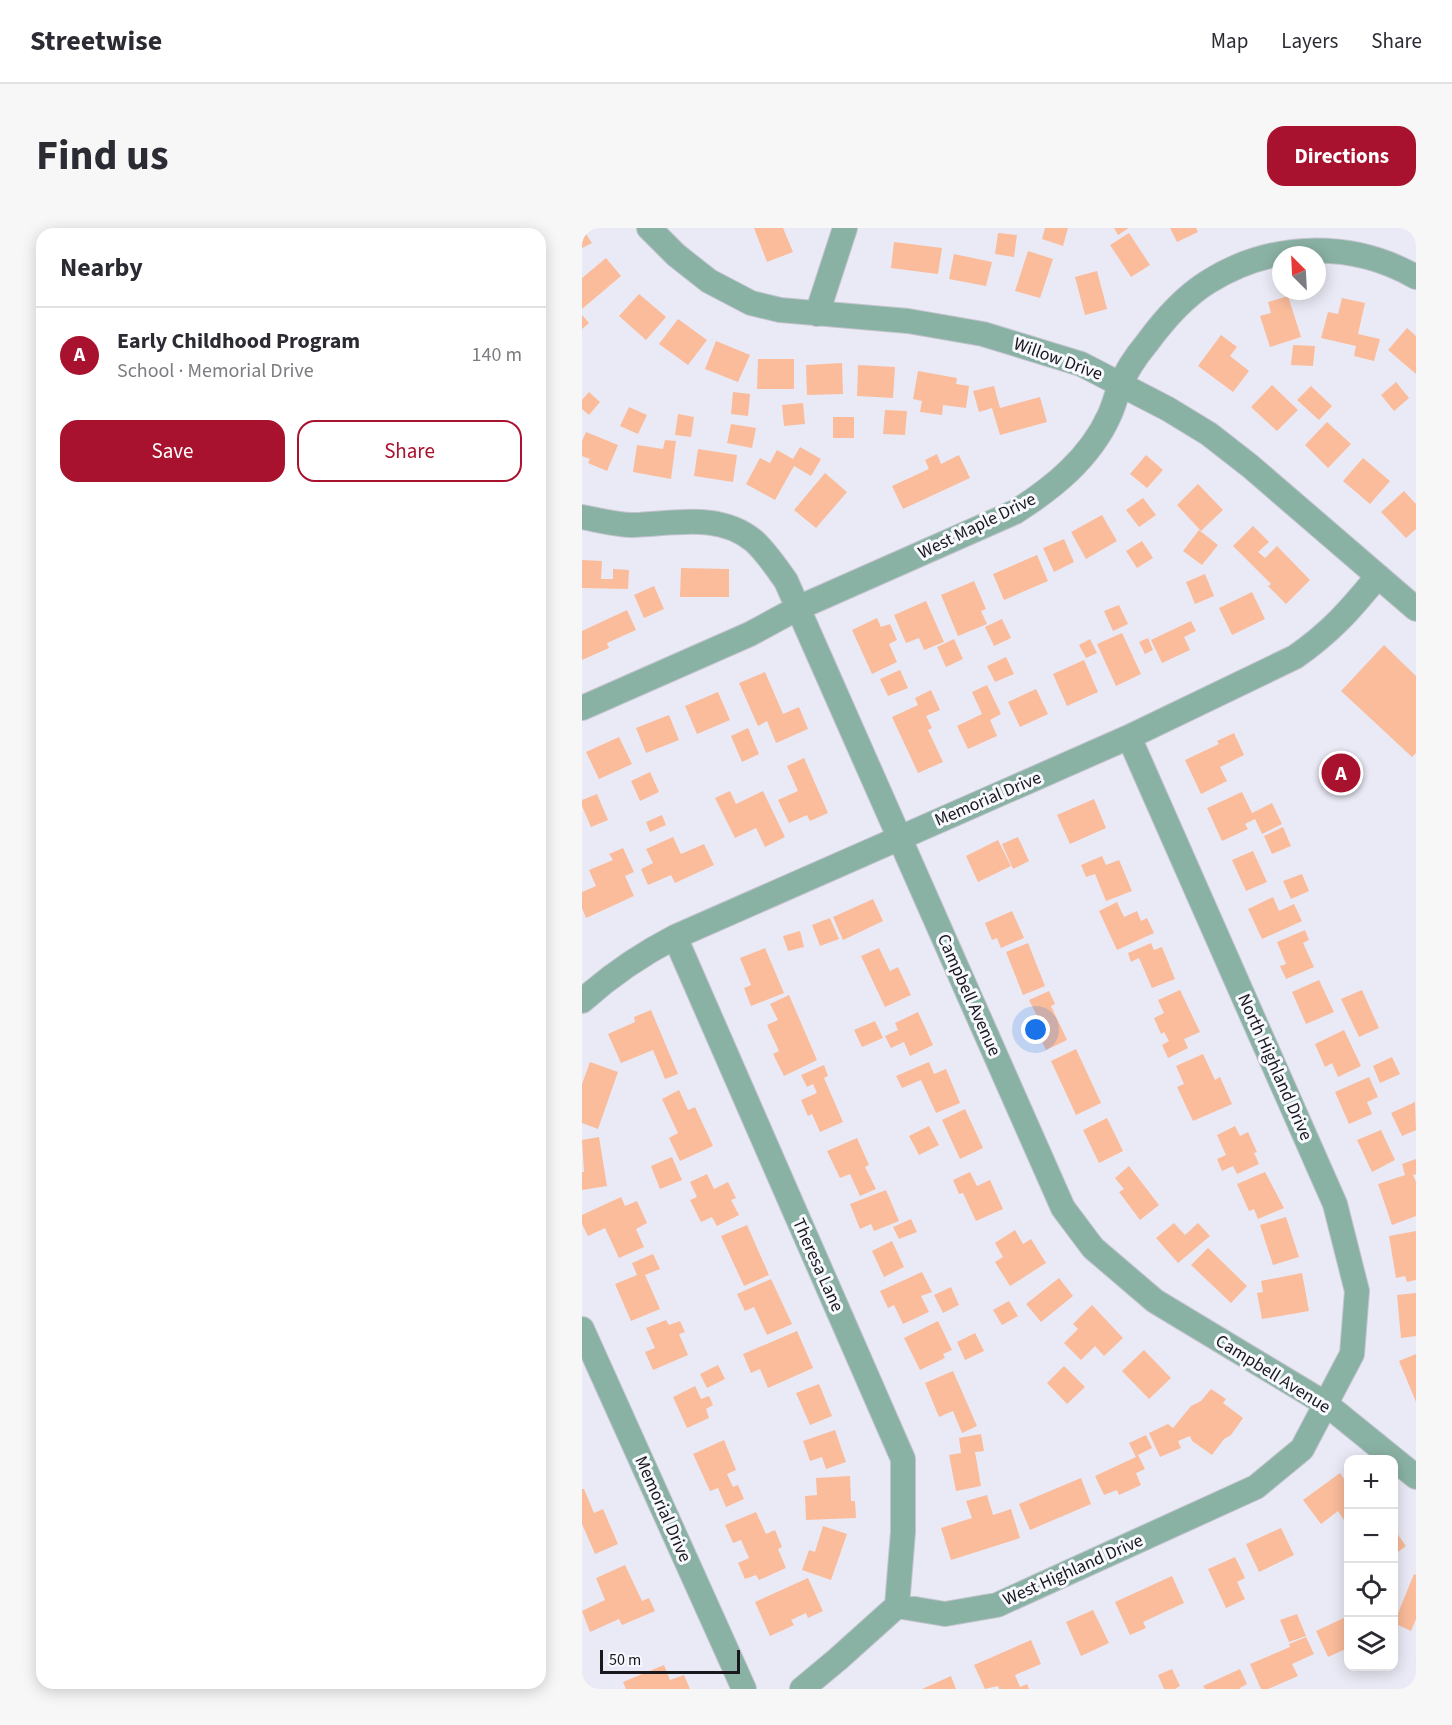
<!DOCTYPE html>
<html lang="en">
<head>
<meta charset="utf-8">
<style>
	body { margin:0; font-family:"Source Sans 3",sans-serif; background:#f7f7f7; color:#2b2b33 }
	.controls { position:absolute; right:18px; bottom:18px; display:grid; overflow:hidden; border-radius:12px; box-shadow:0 3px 15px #0003 }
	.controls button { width:54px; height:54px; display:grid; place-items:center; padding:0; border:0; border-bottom:2px solid #e1e1e2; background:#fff; color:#2b2b33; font:30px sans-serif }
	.compass { position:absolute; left:690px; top:18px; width:54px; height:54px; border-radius:50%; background:#fff; box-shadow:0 3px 15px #0003; rotate:336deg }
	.scale { position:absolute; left:18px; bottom:15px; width:140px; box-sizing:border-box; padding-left:6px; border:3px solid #19191d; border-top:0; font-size:16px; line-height:21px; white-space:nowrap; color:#19191d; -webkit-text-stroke:4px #f8f8ff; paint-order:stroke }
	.you { position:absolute; left:454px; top:802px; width:21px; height:21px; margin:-15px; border:4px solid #fff; border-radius:50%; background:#1a73e8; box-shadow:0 0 0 9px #1a73e833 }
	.badge { display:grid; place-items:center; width:39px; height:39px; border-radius:50%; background:#a9122e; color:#fff; font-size:20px; font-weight:700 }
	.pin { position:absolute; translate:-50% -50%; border:3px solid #fff; box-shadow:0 2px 6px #0006 }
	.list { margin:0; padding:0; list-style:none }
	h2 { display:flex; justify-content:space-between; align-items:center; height:78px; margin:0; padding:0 24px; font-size:26px }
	h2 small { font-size:20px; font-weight:400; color:#7c7c81 }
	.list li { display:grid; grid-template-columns:39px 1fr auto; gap:18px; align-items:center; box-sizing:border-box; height:96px; padding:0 24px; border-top:2px solid #e1e1e2 }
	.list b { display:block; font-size:22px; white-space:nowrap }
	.list p { margin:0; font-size:20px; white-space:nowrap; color:#7c7c81 }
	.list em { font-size:20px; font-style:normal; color:#7c7c81 }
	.actions { display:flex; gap:12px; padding:18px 24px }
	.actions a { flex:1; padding:14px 0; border:2px solid #a9122e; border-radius:18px; text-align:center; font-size:21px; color:#a9122e }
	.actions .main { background:#a9122e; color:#fff }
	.icon { flex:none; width:33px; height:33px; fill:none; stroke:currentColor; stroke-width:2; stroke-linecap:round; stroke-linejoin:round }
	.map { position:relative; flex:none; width:834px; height:1461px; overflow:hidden; border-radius:18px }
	header { display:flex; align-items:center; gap:36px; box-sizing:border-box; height:84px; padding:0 30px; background:#fff; border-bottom:2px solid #e1e1e2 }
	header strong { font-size:28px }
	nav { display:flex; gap:33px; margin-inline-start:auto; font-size:21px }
	.intro { display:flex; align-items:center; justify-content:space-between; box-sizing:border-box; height:144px; padding:0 36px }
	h1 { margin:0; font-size:42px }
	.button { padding:15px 27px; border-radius:18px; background:#a9122e; color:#fff; font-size:21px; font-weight:700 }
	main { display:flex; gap:36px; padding:0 36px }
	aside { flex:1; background:#fff; border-radius:18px; box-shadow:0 3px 15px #0003 }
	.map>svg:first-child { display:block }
</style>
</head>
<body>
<header>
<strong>Streetwise</strong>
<nav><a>Map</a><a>Layers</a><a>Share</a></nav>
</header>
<div class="intro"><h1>Find us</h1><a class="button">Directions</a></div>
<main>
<aside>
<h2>Nearby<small></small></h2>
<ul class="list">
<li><span class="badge">A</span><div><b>Early Childhood Program</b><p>School · Memorial Drive</p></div><em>140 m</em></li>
</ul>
<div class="actions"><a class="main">Save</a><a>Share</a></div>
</aside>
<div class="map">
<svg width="834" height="1461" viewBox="0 0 834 1461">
	<rect width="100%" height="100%" fill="#eaeaf6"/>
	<path fill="#fabc9b" d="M0 0 10 15 0 20Z
		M172 0H201L211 24 185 34Z
		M463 0H486L481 18 460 11Z
		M532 0H547L536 7Z
		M588 0H614L616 4 595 14Z
		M416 5 435 7 432 29 413 26Z
		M547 5 568 37 549 49 528 17Z
		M312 14 360 20 356 46 309 40Z
		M446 23 471 31 458 70 433 63Z
		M372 26 410 34 404 58 367 51Z
		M24 30 39 48 0 81V50Z
		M515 43 525 81 503 87 493 49Z
		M57 66 84 89 64 112 37 88Z
		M706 68 719 109 688 119 678 88 689 85 686 74Z
		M760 70 783 75 776 106 798 111 792 133 772 128 774 118 739 110 746 84 756 86Z
		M0 87 7 95 0 101Z
		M96 91 125 112 106 137 77 116Z
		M825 100 834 108V146L806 122Z
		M639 107 655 119 648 128 667 143 651 164 616 138Z
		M134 113 168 127 156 154 123 141Z
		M711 117 733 118 731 138 709 137Z
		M176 131H212V161H175Z
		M260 135 261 166 225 167 224 137Z
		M276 137 313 139 311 170 275 168Z
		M336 143 375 150 374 156 387 158 384 180 361 177 360 187 338 184 340 173 331 171Z
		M814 154 827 170 812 183 799 167Z
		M690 157 716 182 695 203 669 179Z
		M412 158 418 180 458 169 465 194 418 207 410 180 397 184 391 163Z
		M729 158 750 178 737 192 715 172Z
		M7 164 18 174 7 187 0 181V172Z
		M151 164 168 166 166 188 149 186Z
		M221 175 223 196 202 198 200 177Z
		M47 179 65 187 56 206 38 198Z
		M303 182 325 183 323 207 301 206Z
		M96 186 112 189 109 209 93 207Z
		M251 189H272V210H251Z
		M745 194 769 216 746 240 723 217Z
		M149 196 174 200 170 220 145 215Z
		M4 204 36 217 25 243 6 235 8 231 0 228V213Z
		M83 212 94 213 89 251 51 244 55 217 81 221Z
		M218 219 239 231 229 248 212 238 193 272 164 256 178 230 188 235 195 222 211 231Z
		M116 221 155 227 151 254 112 248Z
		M355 226 359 236 377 227 388 250 321 281 310 258 347 241 343 232Z
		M564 227 581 242 565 260 548 246Z
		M781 230 808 253 788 276 761 253Z
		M243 245 265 264 234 300 212 282Z
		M616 256 641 282 619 303 595 277Z
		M822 263 834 276V301L824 310 799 284Z
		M561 270 574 287 557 299 544 282Z
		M520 287 535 313 504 331 489 304Z
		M671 298 687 314 676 324 683 330 695 318 728 352 704 376 686 358 689 356 651 318Z
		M617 302 636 317 620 337 601 323Z
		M482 311 492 334 472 344 461 320Z
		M560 313 571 330 555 340 544 323Z
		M455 327 466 353 422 372 411 346Z
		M0 332 20 333 19 351H31V341L47 342 46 361 0 360Z
		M99 340 147 341V369H98Z
		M623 346 632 368 613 376 604 354Z
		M392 353 404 381 399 383 405 396 376 408 359 367Z
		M72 358 82 381 62 390 52 367Z
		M670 364 683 391 650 407 637 380Z
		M344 373 362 414 342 422 337 410 324 415 312 387Z
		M537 377 546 396 531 403 522 383Z
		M45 382 54 402 25 415 27 420 0 432V403Z
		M295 390 299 399 308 396 315 412 307 416 315 434 290 446 270 402Z
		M420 391 429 410 412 418 403 399Z
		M609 393 614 403 602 409 608 422 580 435 569 412Z
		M540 405 559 446 534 458 515 416Z
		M566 410 571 422 563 426 557 414Z
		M372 411 381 431 364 439 355 419Z
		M508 411 515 425 504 430 497 417Z
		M802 417 834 448V525L830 529 759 463Z
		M424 429 432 446 413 454 405 438Z
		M502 432 516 464 485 478 471 446Z
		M318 442 326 460 306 468 298 451Z
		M183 444 201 486 217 479 226 501 194 515 185 493 176 498 157 455Z
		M405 457 419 486 408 492 415 508 386 521 375 498 400 486 390 464Z
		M454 461 466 486 438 499 426 474Z
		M349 462 358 482 344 488 350 500 346 502 361 534 336 545 310 489 336 477 333 470Z
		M136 464 148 492 115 506 103 478Z
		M87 487 97 512 64 525 54 500Z
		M166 500 177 526 160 534 149 508Z
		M652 505 662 527 638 539 645 553 619 566 603 532 637 516 635 513Z
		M37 509 50 536 17 551 4 524Z
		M222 530 246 585 228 593 225 587 207 595 196 572 216 563 205 538Z
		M68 544 77 564 58 573 49 553Z
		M148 563 154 576 181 563 203 609 183 619 174 600 153 610 133 570Z
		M660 564 670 585 690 575 700 596 680 606 673 591 663 596 666 601 640 613 625 580Z
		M15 566 26 592 9 599 0 578V572Z
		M512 571 524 600 488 616 475 587Z
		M80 587 84 597 68 604 64 594Z
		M701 599 709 618 690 626 682 608Z
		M91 609 99 626 122 616 132 637 93 655 89 647 66 657 59 641 71 635 64 621Z
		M436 609 447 633 431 641 420 616Z
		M416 612 429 638 396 654 384 628Z
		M41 620 52 644 43 648 52 668 4 690 0 680V664L14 658 7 642 31 632 27 626Z
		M671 623 685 654 664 663 650 632Z
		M520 628 524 637 537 632 550 663 524 673 513 646 504 649 499 637Z
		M720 646 727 663 709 671 701 653Z
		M691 669 697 683 712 676 720 693 680 711 666 681Z
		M291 671 301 693 261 712 251 689Z
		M535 674 542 689 555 683 559 693 565 690 572 705 535 722 517 683Z
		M430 683 442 710 419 720 415 710 410 712 403 695Z
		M248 690 257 711 238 718 230 697Z
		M723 702 727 712 721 715 732 739 704 751 698 738 704 736 695 714Z
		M218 703 222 719 206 723 201 708Z
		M446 715 463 758 441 767 424 724Z
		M569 715 572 722 580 719 593 751 570 760 557 730 549 734 546 725Z
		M183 720 202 765 169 778 162 760 169 757 158 730Z
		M297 720 308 743 316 739 329 767 303 779 279 728Z
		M737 752 752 784 724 796 710 764Z
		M598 762 618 804 602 811 606 820 586 830 580 817 587 813 582 804 579 806 572 790 582 785 576 772Z
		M780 762 797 800 777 809 759 771Z
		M467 763 473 776 469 778 485 812 464 822 451 795 457 792 447 772Z
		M207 767 235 832 202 848 191 826 197 823 185 797 196 792 188 776Z
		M69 782 96 846 83 851 71 822 39 835 26 806 53 794 52 789Z
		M336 784 351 817 328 828 322 814 309 820 303 808 316 802 313 795Z
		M293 793 301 810 280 819 272 802Z
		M762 802 779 838 756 849 750 835 743 839 733 816Z
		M494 821 519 875 494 887 469 833Z
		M621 826 633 852 638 849 650 876 611 893 595 859 602 856 594 838Z
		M810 829 818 846 798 855 791 838Z
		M8 834 36 844 16 901 0 895V856Z
		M347 834 352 846 364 841 378 875 354 885 339 852 320 860 314 848Z
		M242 837 246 848 242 850 261 894 238 904 230 886 226 888 219 872 235 865 231 856 225 859 219 847Z
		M787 849 796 869 785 874 790 886 767 896 753 864Z
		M97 862 106 882 113 879 131 918 98 933 87 910 96 905 80 871Z
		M833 874 834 902 820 908 809 885Z
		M383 881 401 920 378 931 360 892Z
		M525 890 541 923 517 935 501 902Z
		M347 898 357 917 337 927 327 908Z
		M653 898 658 908 666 904 675 924 672 925 677 936 655 946 651 938 640 943 635 931 644 927 635 907Z
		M799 902 813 932 790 944 775 912Z
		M17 909 25 958 0 962V944H2L0 912Z
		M275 910 287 937 283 939 294 961 278 968 268 946 258 950 245 923Z
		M90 929 100 952 78 961 69 938Z
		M834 931V946L831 947 834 954V988L810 997 796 956 823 947 820 936Z
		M547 938 577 977 558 992 537 964 542 961 533 950Z
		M388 944 395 958 408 952 421 981 394 993 381 965 377 966 371 952Z
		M683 944 702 980 676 991 672 981 667 983 655 956Z
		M125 946 132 961 146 954 154 970 149 972 157 987 135 998 130 989 119 994 108 972 115 969 108 954Z
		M304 962 317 993 292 1003 289 996 278 1001 268 976Z
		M39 969 43 978 55 973 65 995 54 1001 62 1019 37 1030 23 1000 6 1008 0 996V987Z
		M704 989 717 1029 691 1037 678 997Z
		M329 991 335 1004 317 1011 311 999Z
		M592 995 603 1007 616 995 628 1008 596 1035 574 1010Z
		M165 997 187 1047 162 1058 139 1008Z
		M433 1002 441 1016 449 1011 464 1035 428 1058 413 1034 421 1029 413 1015Z
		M834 1003V1052L825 1054 823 1048 814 1050 807 1008Z
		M310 1013 322 1039 302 1049 290 1023Z
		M626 1020 665 1058 649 1075 609 1037Z
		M71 1026 78 1041 63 1047 78 1081 49 1093 33 1056 55 1047 50 1035Z
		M340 1044 350 1064 339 1068 347 1084 321 1096 312 1077 306 1080 298 1063Z
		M720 1045 727 1083 680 1091 675 1065 681 1064 679 1053Z
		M477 1050 491 1068 459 1094 444 1076Z
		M189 1051 210 1096 185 1107 172 1079 163 1083 155 1066Z
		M369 1059 377 1077 361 1085 352 1067Z
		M834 1065V1108L819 1110 815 1067Z
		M427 1073 436 1088 420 1097 411 1082Z
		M510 1077 541 1110 522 1128 513 1118 499 1132 482 1115 496 1101 491 1096Z
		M84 1092 87 1097 98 1093 103 1104 97 1106 106 1127 71 1142 63 1124 73 1120 64 1100Z
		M356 1093 370 1122 361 1126 363 1130 338 1142 322 1110Z
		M215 1103 231 1140 186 1160 178 1141 169 1145 161 1126Z
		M393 1105 402 1123 383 1132 375 1114Z
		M562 1122 589 1150 567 1171 540 1143Z
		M834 1126V1174L817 1133Z
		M136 1137 143 1151 125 1160 118 1146Z
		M482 1138 503 1159 485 1176 465 1155Z
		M371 1143 395 1198 380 1205 371 1183 357 1189 343 1155Z
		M237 1156 250 1188 228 1197 214 1165Z
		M113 1158 119 1171 127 1168 131 1177 124 1181 127 1190 105 1200 91 1169Z
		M629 1161 644 1171 641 1175 661 1190 649 1207 642 1211 630 1227 610 1213 608 1208 596 1213 599 1220 578 1229 567 1205 586 1196 591 1200 609 1178 619 1173Z
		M253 1202 264 1234 244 1241 240 1229 228 1233 221 1213Z
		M399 1206 402 1223 393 1224 399 1258 374 1263 367 1227 379 1225 377 1210Z
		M564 1207 570 1220 556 1227 563 1241 554 1245 559 1257 537 1267 535 1262 522 1267 513 1248 554 1229 547 1215Z
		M142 1212 154 1242 145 1246 151 1259 156 1257 162 1271 144 1279 136 1260 128 1263 111 1226Z
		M758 1245 766 1257V1298L756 1283 739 1296 721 1272Z
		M268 1248 269 1273H273L274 1290 224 1292 223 1268 235 1267 234 1250Z
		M499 1250 509 1276 448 1302 437 1276Z
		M0 1261H2L12 1285 21 1281 36 1316 13 1326 0 1296Z
		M405 1267 411 1287 429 1281 438 1310 369 1332 359 1300 390 1290 384 1273Z
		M174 1284 184 1306 193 1302 200 1319 196 1321 204 1340 177 1352 174 1347 163 1351 156 1335 167 1330 159 1312 151 1315 143 1297Z
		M241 1298 265 1306 249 1352 220 1342 227 1322 233 1324Z
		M699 1300 712 1327 677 1344 664 1316Z
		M812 1301 824 1318 812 1327Z
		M653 1329 663 1350 655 1354 663 1371 644 1380 626 1341Z
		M43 1337 60 1373 67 1370 73 1383 40 1397 37 1391 8 1404 0 1383 23 1372 14 1350Z
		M832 1346 834 1347V1391L829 1403 812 1395Z
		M590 1348 602 1375 561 1394 564 1400 548 1407 533 1374Z
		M226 1350 241 1383 226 1390 224 1385 209 1392 212 1397 188 1408 173 1374Z
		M511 1382 527 1415 499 1428 484 1394Z
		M715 1386 724 1408 707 1414 698 1392Z
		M766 1388V1420L746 1429 734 1403Z
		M724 1409 732 1426 710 1436 716 1448 686 1461H679L668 1436 708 1419 707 1416Z
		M449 1412 459 1436 433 1447 438 1459 445 1456 447 1461H417L416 1458 403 1461 392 1437Z
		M82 1437 88 1452 102 1447 108 1461H44L41 1454Z
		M590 1441 598 1458 593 1461H582L576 1447Z
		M658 1441 665 1456 658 1460V1461H623L621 1458Z
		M369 1448 374 1461H340Z"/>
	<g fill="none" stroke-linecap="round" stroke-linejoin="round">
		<g stroke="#c4c4cf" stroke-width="26">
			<path id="minor" d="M67 0 94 27 127 53 169 75 198 82 326 93 401 106 499 136 586 181 627 206 668 238 834 381
				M235 86 263 0
				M0 289C16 292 34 297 51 297 92 296 137 284 172 313 185 325 194 339 204 353L481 980 511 1020 573 1073 744 1176 834 1249
				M0 480 168 406 216 380 433 284C471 260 508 230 527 188 532 178 534 167 538 158 544 143 555 127 565 115 581 93 602 69 626 54 689 14 769 12 834 49
				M93 709 321 1231V1304L315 1378
				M0 773C29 747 58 727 93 709L547 509 713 429C749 404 768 382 796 348
				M0 1101 162 1461
				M220 1461 256 1431 315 1378 363 1386 415 1377 674 1259 720 1221 770 1126 775 1063 753 976 547 509"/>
		</g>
		<use href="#minor" stroke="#8ab2a4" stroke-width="24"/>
	</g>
	<g text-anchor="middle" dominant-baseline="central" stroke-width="6" stroke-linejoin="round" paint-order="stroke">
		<g font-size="18" fill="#19191d" stroke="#f8f8ff">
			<text transform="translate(476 131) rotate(20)">Willow Drive</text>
			<text transform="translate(395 298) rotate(-26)">West Maple Drive</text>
			<text transform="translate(406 571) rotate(-23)">Memorial Drive</text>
			<text transform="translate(387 767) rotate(66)">Campbell Avenue</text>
			<text transform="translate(693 839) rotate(66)">North Highland Drive</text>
			<text transform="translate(236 1037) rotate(66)">Theresa Lane</text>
			<text transform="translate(691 1146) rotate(32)">Campbell Avenue</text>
			<text transform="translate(81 1281) rotate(66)">Memorial Drive</text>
			<text transform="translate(491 1342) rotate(-24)">West Highland Drive</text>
		</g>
	</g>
</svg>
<div class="controls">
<button>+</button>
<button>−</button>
<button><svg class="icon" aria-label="locate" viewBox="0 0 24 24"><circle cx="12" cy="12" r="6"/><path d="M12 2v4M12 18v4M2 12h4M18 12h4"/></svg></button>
<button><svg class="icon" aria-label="layers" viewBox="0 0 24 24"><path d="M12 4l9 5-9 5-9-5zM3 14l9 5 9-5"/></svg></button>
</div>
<svg class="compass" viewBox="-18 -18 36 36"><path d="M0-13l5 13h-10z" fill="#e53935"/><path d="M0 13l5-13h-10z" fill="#7c7c81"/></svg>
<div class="scale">50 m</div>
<div class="you"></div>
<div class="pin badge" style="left:759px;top:545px">A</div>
</div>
</main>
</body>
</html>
